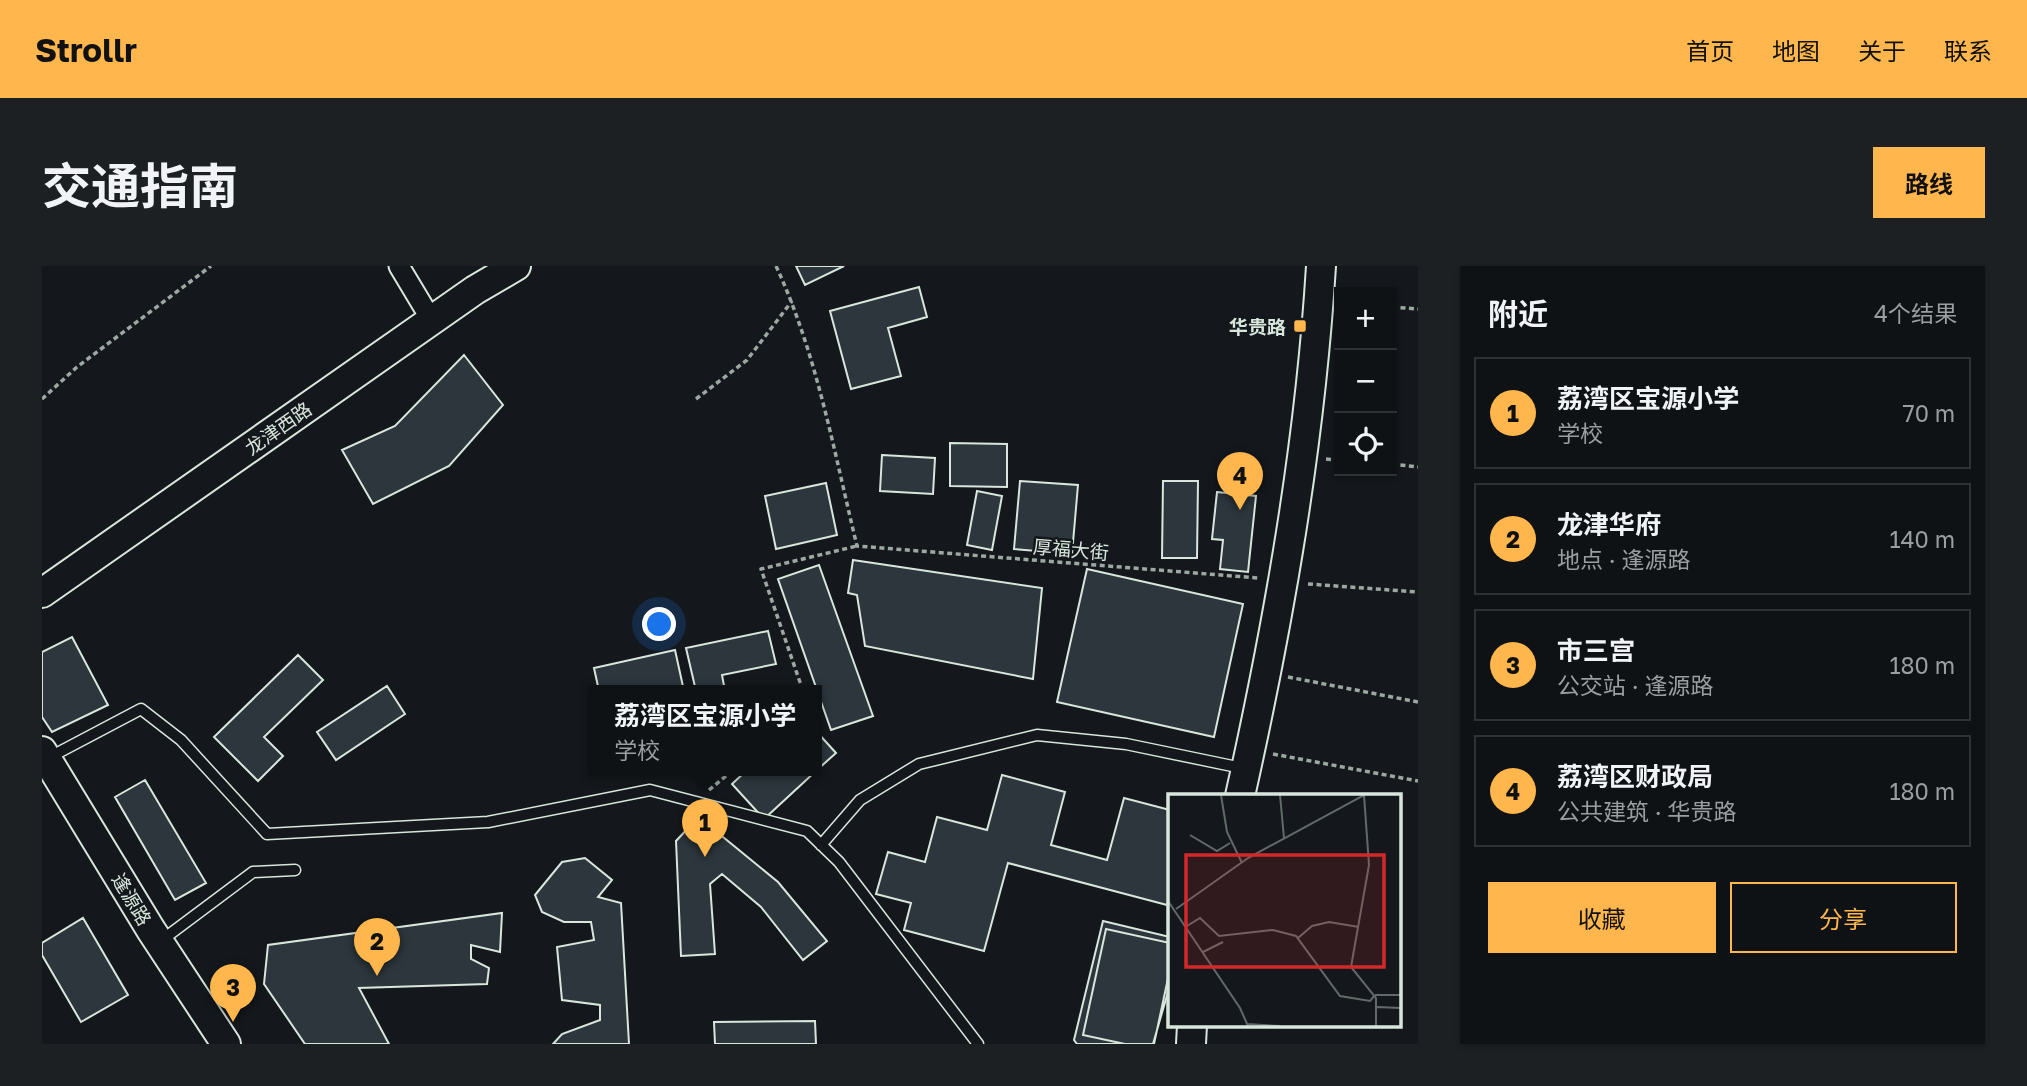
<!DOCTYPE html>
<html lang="zh">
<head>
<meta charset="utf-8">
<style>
	body { margin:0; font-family:"Golos Text","Noto Sans SC",sans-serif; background:#1d2022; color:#f1f3f6 }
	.controls { position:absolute; right:21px; top:21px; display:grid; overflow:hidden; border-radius:0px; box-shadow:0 2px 5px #0004 }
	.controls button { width:63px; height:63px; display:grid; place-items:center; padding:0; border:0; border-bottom:2px solid #2f3234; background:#0f1215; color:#f1f3f6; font:35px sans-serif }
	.you { position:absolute; left:618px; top:359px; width:24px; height:24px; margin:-18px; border:5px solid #fff; border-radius:50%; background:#1a73e8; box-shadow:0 0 0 10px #1a73e833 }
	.badge { display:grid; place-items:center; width:46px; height:46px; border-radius:50%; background:#ffb74d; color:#111; font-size:23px; font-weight:700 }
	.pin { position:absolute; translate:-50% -58px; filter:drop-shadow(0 2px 4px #0008) }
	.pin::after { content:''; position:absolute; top:37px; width:24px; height:21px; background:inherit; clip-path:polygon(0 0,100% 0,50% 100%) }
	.popup { position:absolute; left:546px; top:419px; width:234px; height:91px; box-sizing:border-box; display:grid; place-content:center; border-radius:0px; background:#0f1215; filter:drop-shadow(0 2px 5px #0005); font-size:23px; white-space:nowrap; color:#9b9ea0 }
	.popup b { font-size:26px; color:#f1f3f6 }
	.popup::after { content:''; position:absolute; left:50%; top:100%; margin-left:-14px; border:14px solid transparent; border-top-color:#0f1215 }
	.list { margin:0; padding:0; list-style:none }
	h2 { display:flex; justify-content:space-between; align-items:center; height:91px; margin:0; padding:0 28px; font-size:30px }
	h2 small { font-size:23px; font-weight:400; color:#9b9ea0 }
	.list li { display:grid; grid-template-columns:46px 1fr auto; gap:21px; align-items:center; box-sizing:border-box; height:112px; margin:0 14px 14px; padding:0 14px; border:2px solid #2f3234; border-radius:0px }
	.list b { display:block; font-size:26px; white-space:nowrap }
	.list p { margin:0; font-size:23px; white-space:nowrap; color:#9b9ea0 }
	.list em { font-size:23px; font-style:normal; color:#9b9ea0 }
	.actions { display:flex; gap:14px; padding:21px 28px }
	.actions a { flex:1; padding:16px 0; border:2px solid #ffb74d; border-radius:0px; text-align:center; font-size:24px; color:#ffb74d }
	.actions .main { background:#ffb74d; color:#111 }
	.icon { flex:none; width:38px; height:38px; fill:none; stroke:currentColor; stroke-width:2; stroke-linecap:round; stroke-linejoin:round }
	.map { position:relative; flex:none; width:1376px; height:778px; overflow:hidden; border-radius:0px }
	header { display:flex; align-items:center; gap:42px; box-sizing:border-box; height:98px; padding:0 35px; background:#ffb74d; color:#111 }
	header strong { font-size:33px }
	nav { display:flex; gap:38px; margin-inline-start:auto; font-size:24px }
	.intro { display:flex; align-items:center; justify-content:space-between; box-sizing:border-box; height:168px; padding:0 42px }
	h1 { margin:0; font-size:49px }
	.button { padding:18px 32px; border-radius:0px; background:#ffb74d; color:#111; font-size:24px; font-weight:700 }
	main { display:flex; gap:42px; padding:0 42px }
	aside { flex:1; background:#0f1215; border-radius:0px; box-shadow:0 2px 5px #0004 }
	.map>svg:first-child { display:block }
</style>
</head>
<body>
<header>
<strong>Strollr</strong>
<nav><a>首页</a><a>地图</a><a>关于</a><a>联系</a></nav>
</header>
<div class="intro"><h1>交通指南</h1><a class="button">路线</a></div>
<main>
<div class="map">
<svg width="1376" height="778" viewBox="0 0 1376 778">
	<rect width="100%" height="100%" fill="#14181c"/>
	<path fill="#2c363c" stroke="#d8e6dc" stroke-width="2" d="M754 0H802L763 19Z
		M877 21 885 51 846 62 859 110 809 123 788 45Z
		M422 89 461 139 407 200 331 238 300 184 353 160Z
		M908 177 965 178V221L908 220Z
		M840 189 893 192 891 228 838 225Z
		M978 215 1036 219 1030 288 972 283Z
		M1121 215H1156L1155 292H1120Z
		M784 217 795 269 734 283 723 230Z
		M935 225 960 230 950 284 925 279Z
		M1175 226 1214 230 1206 306 1178 303 1181 274 1170 273Z
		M811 294 1000 322 991 413 823 380 815 329 806 327Z
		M777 299 831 450 789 464 736 313Z
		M1045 303 1201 338 1172 471 1015 436Z
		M726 365 734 398 680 409 683 425H654L644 382Z
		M30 371 66 439 10 466 0 451V386Z
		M633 384 642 425H557L552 402Z
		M256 389 281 414 222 471 241 490 216 515 172 471Z
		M345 420 363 448 294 494 275 466Z
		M775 466 794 487 775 504Z
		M704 505H774L722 553 690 518Z
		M960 509 1023 526 1009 579 1065 594 1082 532 1128 544V629L1125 639 966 597 942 685 862 664 869 637 834 628 846 586 883 596 895 551 945 564Z
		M103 514 164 617 133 634 73 531Z
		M648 560 670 562 736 616 785 675 761 694 719 641 680 608 668 618 673 688 639 690 634 575Z
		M543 592 570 614 556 631 579 637 587 778H511L520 768 558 754V739L520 734 515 681 552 674 549 656H522L500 646 493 629 520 596Z
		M460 647 458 686 429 679V693L447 702 445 718 317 722 347 778H263L222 718 226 679Z
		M41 652 86 729 39 756 0 689V677Z
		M1061 655 1128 671V719L1111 778H1035L1032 774Z
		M1064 663 1128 677V703L1112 778H1083L1041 769Z
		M773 755 774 778H673L672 756Z"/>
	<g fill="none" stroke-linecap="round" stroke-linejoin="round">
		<g stroke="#d8e6dc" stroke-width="13">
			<path id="lane" d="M8 491 99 443 139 474 225 568 446 556 608 524 765 565 797 596 936 778
				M779 579 818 534 877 498 995 469 1084 478 1200 502
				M120 674 211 606 253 604"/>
		</g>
		<g stroke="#d8e6dc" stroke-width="23">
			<path id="street" d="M357 0 390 55"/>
		</g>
		<g stroke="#d8e6dc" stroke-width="32">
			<path id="secondary" d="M0 327 433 24 474 0
				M0 485 109 664 184 778
				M1198 530C1237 355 1268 179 1279 0
				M1149 778 1150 759"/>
		</g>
		<path stroke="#9da8a2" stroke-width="3.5" stroke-dasharray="5 3.5" stroke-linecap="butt" d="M734 0C775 88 792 186 815 280L1216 312
			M1350 41 1376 43
			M0 133 35 101 169 0
			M654 133 705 94 750 35
			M1284 193 1297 194
			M1350 198 1376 201
			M1266 318 1376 326
			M1246 411 1376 436
			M761 425 719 303 815 280
			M1231 488 1376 515
			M667 524 690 505"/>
		<use href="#lane" stroke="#14181c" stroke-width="10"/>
		<use href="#street" stroke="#14181c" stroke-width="19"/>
		<use href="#secondary" stroke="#14181c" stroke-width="28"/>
	</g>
	<rect fill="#ffb74d" stroke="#14181c" stroke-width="2.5" x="1251" y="53" width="14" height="14" rx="3.5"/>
	<g text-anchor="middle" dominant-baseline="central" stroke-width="5" stroke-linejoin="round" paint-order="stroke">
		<g font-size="19" font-weight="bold" fill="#d8e6dc" stroke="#14181c" text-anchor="end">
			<text x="1244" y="60">华贵路</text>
		</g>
		<g font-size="19" fill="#d8e6dc" stroke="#14181c">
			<text transform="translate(236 162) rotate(-35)">龙津西路</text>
			<text transform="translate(1029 283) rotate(5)">厚福大街</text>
			<text transform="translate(90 633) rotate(59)">逢源路</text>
		</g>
	</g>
	<g transform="translate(1126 528)">
		<rect width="233" height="233" fill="#14181c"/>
		<path fill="none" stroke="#626a69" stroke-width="2" d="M53 1 59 38 74 69M112 1 116 44M22 41 49 57 62 49M0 107 72 214 80 232M8 115 80 64 196 1 201 71 183 173 208 204V232M19 132 32 124 51 142 105 136 128 142 172 202 202 207 207 201M130 144 144 132 161 128 191 133M35 158 55 148M207 201H233M209 213 233 214M79 230 112 232"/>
		<path fill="#d62828" fill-opacity="0.15" stroke="#d62828" stroke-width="3.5" d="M18 61H216V173H18Z"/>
		<rect width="233" height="233" fill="none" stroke="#d8e6dc" stroke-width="3.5"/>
	</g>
</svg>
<div class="controls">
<button>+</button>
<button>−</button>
<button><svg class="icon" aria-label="locate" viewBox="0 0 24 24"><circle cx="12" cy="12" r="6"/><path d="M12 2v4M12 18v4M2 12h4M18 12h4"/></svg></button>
</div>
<div class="you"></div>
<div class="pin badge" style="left:663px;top:591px">1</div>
<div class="popup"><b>荔湾区宝源小学</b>学校</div>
<div class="pin badge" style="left:335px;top:710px">2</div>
<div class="pin badge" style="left:191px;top:756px">3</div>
<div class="pin badge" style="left:1198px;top:244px">4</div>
</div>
<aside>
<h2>附近<small>4个结果</small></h2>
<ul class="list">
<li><span class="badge">1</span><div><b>荔湾区宝源小学</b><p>学校</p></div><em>70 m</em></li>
<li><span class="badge">2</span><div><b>龙津华府</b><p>地点 · 逢源路</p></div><em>140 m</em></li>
<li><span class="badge">3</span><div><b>市三宫</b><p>公交站 · 逢源路</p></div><em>180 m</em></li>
<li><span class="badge">4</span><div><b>荔湾区财政局</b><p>公共建筑 · 华贵路</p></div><em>180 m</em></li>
</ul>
<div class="actions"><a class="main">收藏</a><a>分享</a></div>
</aside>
</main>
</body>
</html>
